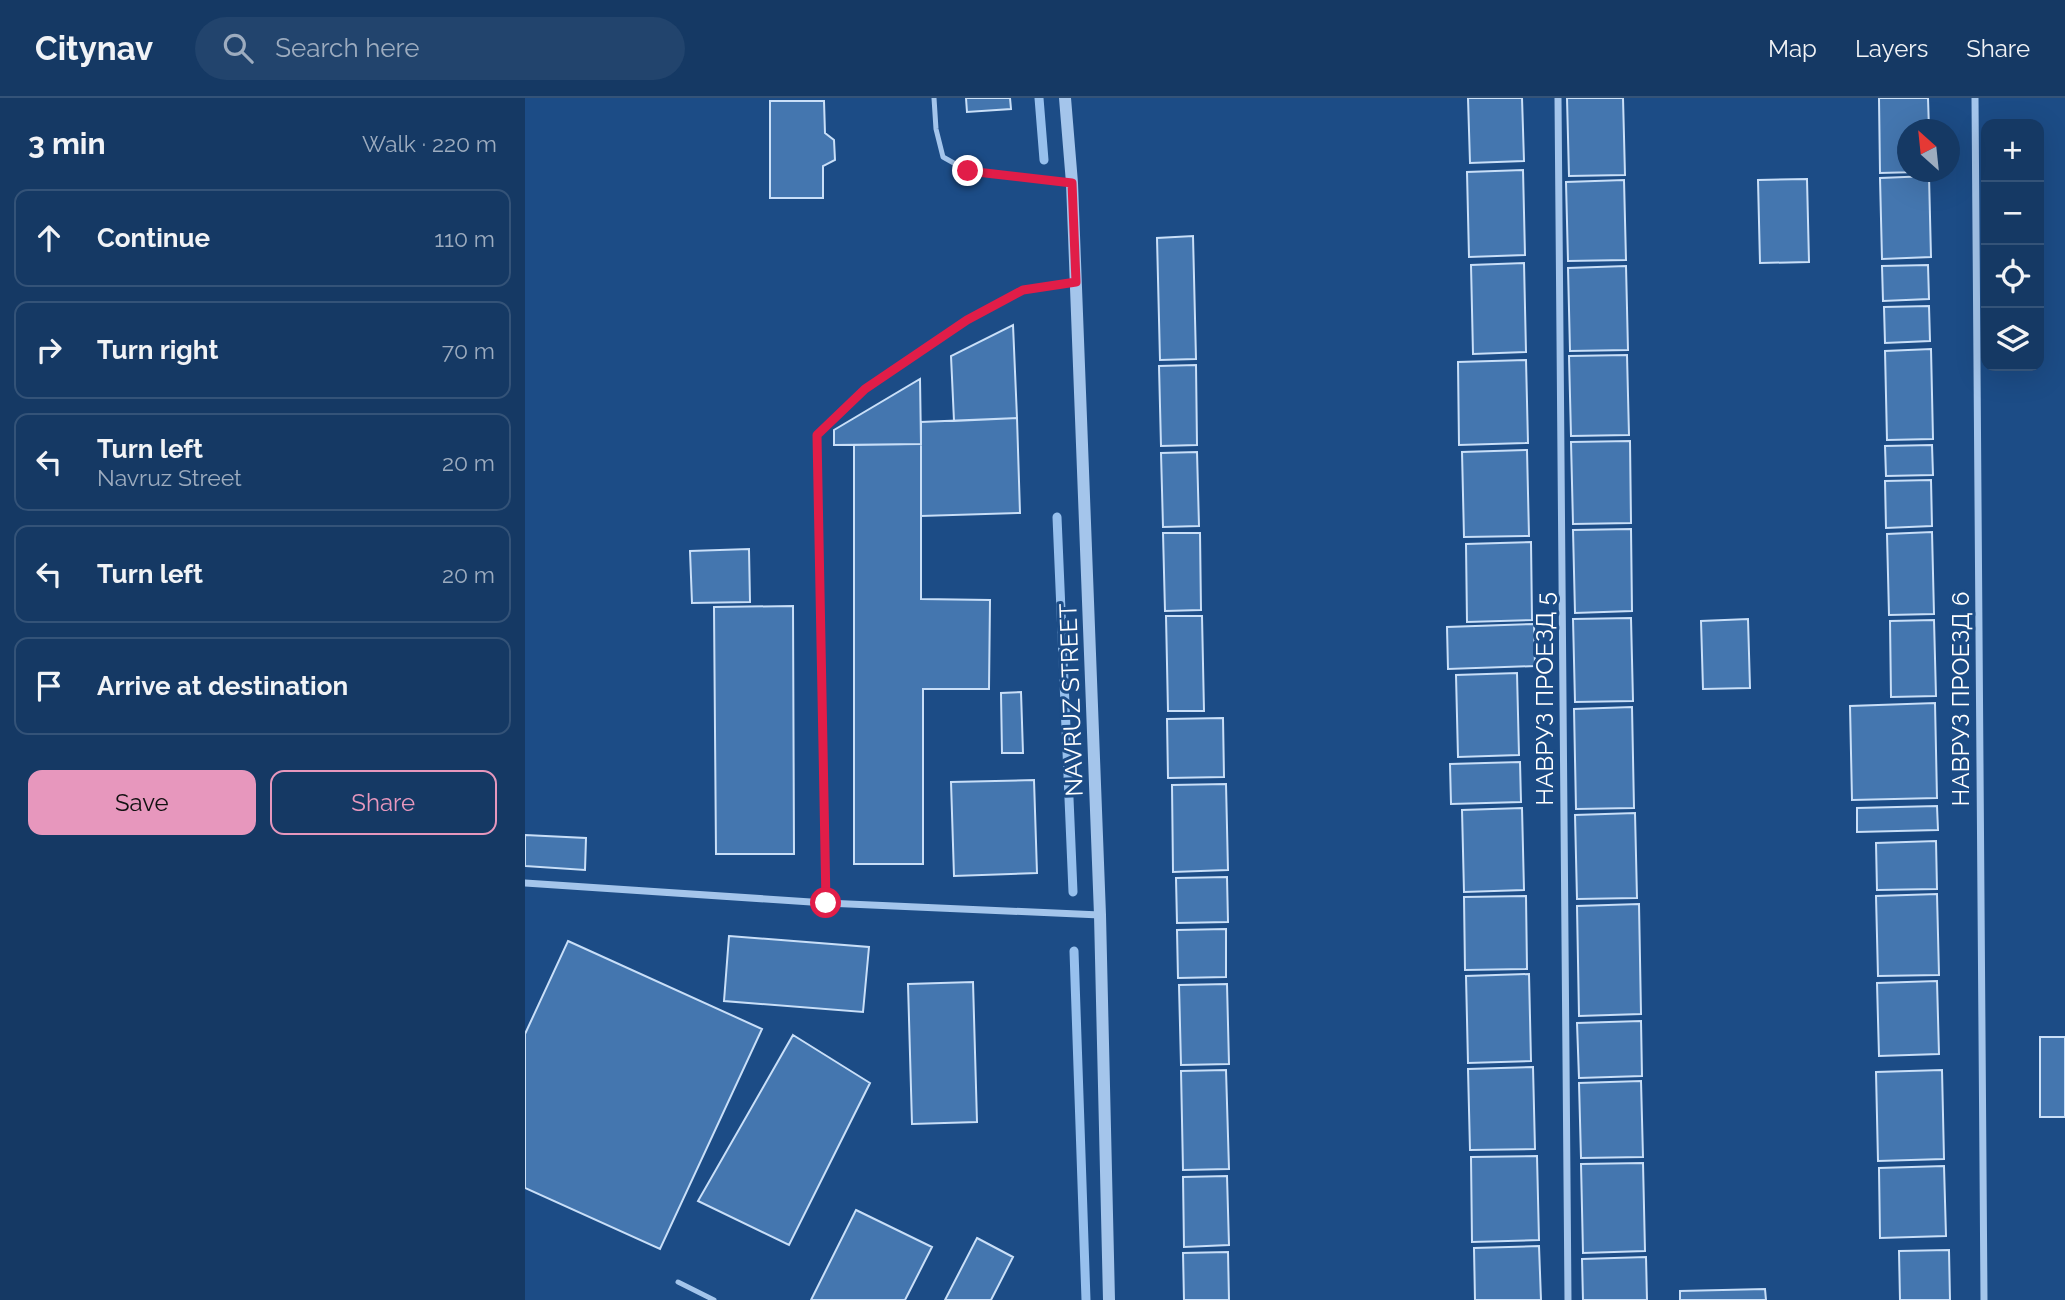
<!DOCTYPE html>
<html lang="en">
<head>
<meta charset="utf-8">
<style>
	body { margin:0; font-family:Raleway,sans-serif; background:#22446d; color:#f1f3f6 }
	.controls { position:absolute; right:21px; top:21px; display:grid; overflow:hidden; border-radius:14px; box-shadow:0 7px 28px #0002 }
	.controls button { width:63px; height:63px; display:grid; place-items:center; padding:0; border:0; border-bottom:2px solid #345378; background:#153964; color:#f1f3f6; font:35px sans-serif }
	.compass { position:absolute; left:1372px; top:21px; width:63px; height:63px; border-radius:50%; background:#153964; box-shadow:0 7px 28px #0002; rotate:333deg }
	.stop { position:absolute; width:21px; height:21px; margin:-16px; border:5px solid #e11d48; border-radius:50%; background:#fff }
	.stop.end { background:#e11d48; border-color:#fff; box-shadow:0 2px 7px #0008 }
	.list { margin:0; padding:0; list-style:none }
	h2 { display:flex; justify-content:space-between; align-items:center; height:91px; margin:0; padding:0 28px; font-size:30px }
	h2 small { font-size:23px; font-weight:400; color:#9dacbf }
	.list li { display:grid; grid-template-columns:46px 1fr auto; gap:21px; align-items:center; box-sizing:border-box; height:98px; margin:0 14px 14px; padding:0 14px; border:2px solid #345378; border-radius:14px }
	.list b { display:block; font-size:26px; white-space:nowrap }
	.list p { margin:0; font-size:23px; white-space:nowrap; color:#9dacbf }
	.list em { font-size:23px; font-style:normal; color:#9dacbf }
	.actions { display:flex; gap:14px; padding:21px 28px }
	.actions a { flex:1; padding:16px 0; border:2px solid #e797bd; border-radius:14px; text-align:center; font-size:24px; color:#e797bd }
	.actions .main { background:#e797bd; color:#111 }
	.icon { flex:none; width:38px; height:38px; fill:none; stroke:currentColor; stroke-width:2; stroke-linecap:round; stroke-linejoin:round }
	.map { position:relative; flex:none; width:1540px; height:1202px; overflow:hidden }
	header { display:flex; align-items:center; gap:42px; box-sizing:border-box; height:98px; padding:0 35px; background:#153964; border-bottom:2px solid #345378 }
	header strong { font-size:33px }
	nav { display:flex; gap:38px; margin-inline-start:auto; font-size:24px }
	.search { width:490px; height:63px; background:#22446d; display:flex; align-items:center; gap:18px; box-sizing:border-box; padding:0 24px; border-radius:38px; color:#9dacbf; font-size:26px }
	main { display:flex }
	aside { flex:1; background:#153964 }
	.map>svg:first-child { display:block }
</style>
</head>
<body>
<header>
<strong>Citynav</strong>
<div class="search"><svg class="icon" aria-label="search" viewBox="0 0 24 24"><circle cx="10" cy="10" r="6"/><path d="M15 15l6 6"/></svg>Search here</div>
<nav><a>Map</a><a>Layers</a><a>Share</a></nav>
</header>
<main>
<aside>
<h2>3 min<small>Walk · 220 m</small></h2>
<ul class="list">
<li><svg class="icon" aria-label="ahead" viewBox="0 0 24 24"><path d="M12 20V5M6 11l6-6 6 6"/></svg><div><b>Continue</b></div><em>110 m</em></li>
<li><svg class="icon" aria-label="right" viewBox="0 0 24 24"><path d="M7 20v-9h11M14 6l5 5-5 5"/></svg><div><b>Turn right</b></div><em>70 m</em></li>
<li><svg class="icon" aria-label="left" viewBox="0 0 24 24"><path d="M17 20v-9H6M10 6l-5 5 5 5"/></svg><div><b>Turn left</b><p>Navruz Street</p></div><em>20 m</em></li>
<li><svg class="icon" aria-label="left" viewBox="0 0 24 24"><path d="M17 20v-9H6M10 6l-5 5 5 5"/></svg><div><b>Turn left</b></div><em>20 m</em></li>
<li><svg class="icon" aria-label="arrive" viewBox="0 0 24 24"><path d="M6 21V4h12l-3 4 3 4H6"/></svg><div><b>Arrive at destination</b></div></li>
</ul>
<div class="actions"><a class="main">Save</a><a>Share</a></div>
</aside>
<div class="map">
<svg width="1540" height="1202" viewBox="0 0 1540 1202">
	<rect width="100%" height="100%" fill="#1c4c86"/>
	<g fill="none" stroke-linecap="round" stroke-linejoin="round">
		<path stroke="#97c0ed" stroke-width="9" d="M514 0 519 62
			M532 419 548 794
			M549 853 561 1202"/>
	</g>
	<path fill="#4476af" stroke="#c9dff8" stroke-width="2" d="M441 0H485L486 11 442 14Z
		M943 0H997L999 63 945 65Z
		M1042 0H1098L1100 77 1044 78Z
		M1354 0H1403L1404 32H1382V74H1393L1355 75Z
		M245 3H299L300 35 309 42 310 62 298 68V100H245Z
		M998 72 1000 157 944 159 942 74Z
		M1404 78 1406 159 1357 161 1355 80Z
		M1282 81 1284 164 1235 165 1233 82Z
		M1099 82 1101 162 1043 163 1041 84Z
		M668 138 671 261 635 262 632 140Z
		M999 165 1001 254 948 256 946 167Z
		M1403 167 1404 201 1358 203 1357 168Z
		M1101 168 1103 252 1045 253 1043 170Z
		M1404 208 1405 243 1360 245 1359 209Z
		M488 227 492 320 429 323 426 258Z
		M1406 251 1408 341 1362 342 1360 253Z
		M1102 257 1104 337 1046 338 1044 258Z
		M1001 262 1003 345 934 347 933 264Z
		M671 267 672 347 636 348 634 268Z
		M395 281 396 346 309 347V332Z
		M492 320 495 415 396 418V324Z
		M1105 343 1106 425 1048 426 1046 344Z
		M396 346V501L465 502 464 591H398V766H329V347Z
		M1407 347 1408 377 1361 378 1360 348Z
		M1002 352 1004 438 939 439 937 354Z
		M672 354 674 428 638 429 636 355Z
		M1406 382 1407 428 1361 430 1360 383Z
		M1106 431 1107 513 1050 515 1048 432Z
		M1407 434 1409 516 1364 517 1362 436Z
		M638 435H675L676 512 640 513Z
		M1006 444 1007 522 942 524 941 446Z
		M224 451 225 504 167 505 165 453Z
		M268 508 269 756H191L189 509Z
		M641 518H677L679 613H643Z
		M1106 520 1108 603 1050 604 1048 521Z
		M1223 521 1225 590 1178 591 1176 523Z
		M1409 522 1411 598 1366 599 1365 523Z
		M1009 526 1010 568 923 571 922 529Z
		M992 575 994 657 933 659 931 577Z
		M496 594 498 655H477L476 595Z
		M1410 605 1412 700 1327 702 1325 608Z
		M1107 609 1109 710 1051 711 1049 611Z
		M698 620 699 679 643 680 642 621Z
		M995 664 996 704 926 706 925 666Z
		M509 682 512 775 429 778 426 684Z
		M701 686 703 772 648 774 647 687Z
		M1412 708 1413 732 1332 734V710Z
		M997 710 999 792 939 794 937 712Z
		M1110 715 1112 800 1052 801 1050 717Z
		M0 737 61 740 60 772 0 768Z
		M1411 743 1412 791 1352 792 1351 745Z
		M702 779 703 824 652 825 651 780Z
		M1412 796 1414 877 1353 878 1351 798Z
		M1001 798 1002 871 940 872 939 799Z
		M1114 806 1116 916 1054 918 1052 808Z
		M701 831V879L653 880 652 832Z
		M204 838 344 849 338 914 199 903Z
		M43 843 237 931 135 1151 0 1090V936Z
		M1004 876 1006 963 943 965 941 878Z
		M1412 883 1414 956 1354 958 1352 885Z
		M448 884 452 1024 387 1026 383 886Z
		M702 886 704 966 656 967 654 887Z
		M1116 923 1117 978 1054 980 1052 925Z
		M268 937 345 985 264 1147 173 1103Z
		M1515 939H1540V1019H1515Z
		M1008 969 1010 1051 945 1052 943 971Z
		M701 972 704 1071 658 1072 656 973Z
		M1417 972 1419 1061 1353 1063 1351 974Z
		M1116 983 1118 1059 1056 1060 1054 985Z
		M1012 1058 1014 1142 947 1144 946 1059Z
		M1118 1065 1120 1153 1058 1155 1056 1066Z
		M1419 1068 1421 1138 1355 1140 1354 1070Z
		M702 1078 704 1147 659 1149 658 1079Z
		M331 1112 407 1149 380 1202H286Z
		M452 1140 488 1159 466 1202H420Z
		M1014 1148 1016 1202H950L949 1150Z
		M1424 1152 1425 1202H1375L1374 1153Z
		M703 1154 704 1202H659L658 1155Z
		M1121 1159 1122 1202H1058L1057 1161Z
		M1240 1191 1241 1202H1155V1193Z"/>
	<g fill="none" stroke-linecap="round" stroke-linejoin="round">
		<path stroke="#a4c5eb" stroke-width="5" d="M409 0 411 31 418 59 443 73 546 85
			M153 1184 189 1202"/>
		<path stroke="#a4c5eb" stroke-width="7" d="M1033 0 1043 1202
			M1450 0 1459 1202
			M0 785 301 805 575 817
			M301 805 292 337 340 291 442 222 498 192 550 184"/>
		<path stroke="#a4c5eb" stroke-width="12" d="M540 0 547 85 575 817 584 1202"/>
	</g>
	<g fill="none" stroke-linecap="round" stroke-linejoin="round">
		<path stroke="#e11d48" stroke-width="9" d="M301 805 292 337 340 291 442 222 498 192 551 184 547 85 443 73"/>
	</g>
	<g text-anchor="middle" dominant-baseline="central" stroke-width="6" stroke-linejoin="round" paint-order="stroke">
		<g font-size="24" fill="#fff" stroke="#1c4c86">
			<text transform="translate(1019 601) rotate(-90)">НАВРУЗ ПРОЕЗД 5</text>
			<text transform="translate(1435 601) rotate(-90)">НАВРУЗ ПРОЕЗД 6</text>
			<text transform="translate(546 602) rotate(-92)">NAVRUZ STREET</text>
		</g>
	</g>
</svg>
<div class="controls">
<button>+</button>
<button>−</button>
<button><svg class="icon" aria-label="locate" viewBox="0 0 24 24"><circle cx="12" cy="12" r="6"/><path d="M12 2v4M12 18v4M2 12h4M18 12h4"/></svg></button>
<button><svg class="icon" aria-label="layers" viewBox="0 0 24 24"><path d="M12 4l9 5-9 5-9-5zM3 14l9 5 9-5"/></svg></button>
</div>
<svg class="compass" viewBox="-18 -18 36 36"><path d="M0-13l5 13h-10z" fill="#e53935"/><path d="M0 13l5-13h-10z" fill="#9dacbf"/></svg>
<div class="stop" style="left:301px;top:805px"></div>
<div class="stop end" style="left:443px;top:73px"></div>
</div>
</main>
</body>
</html>
